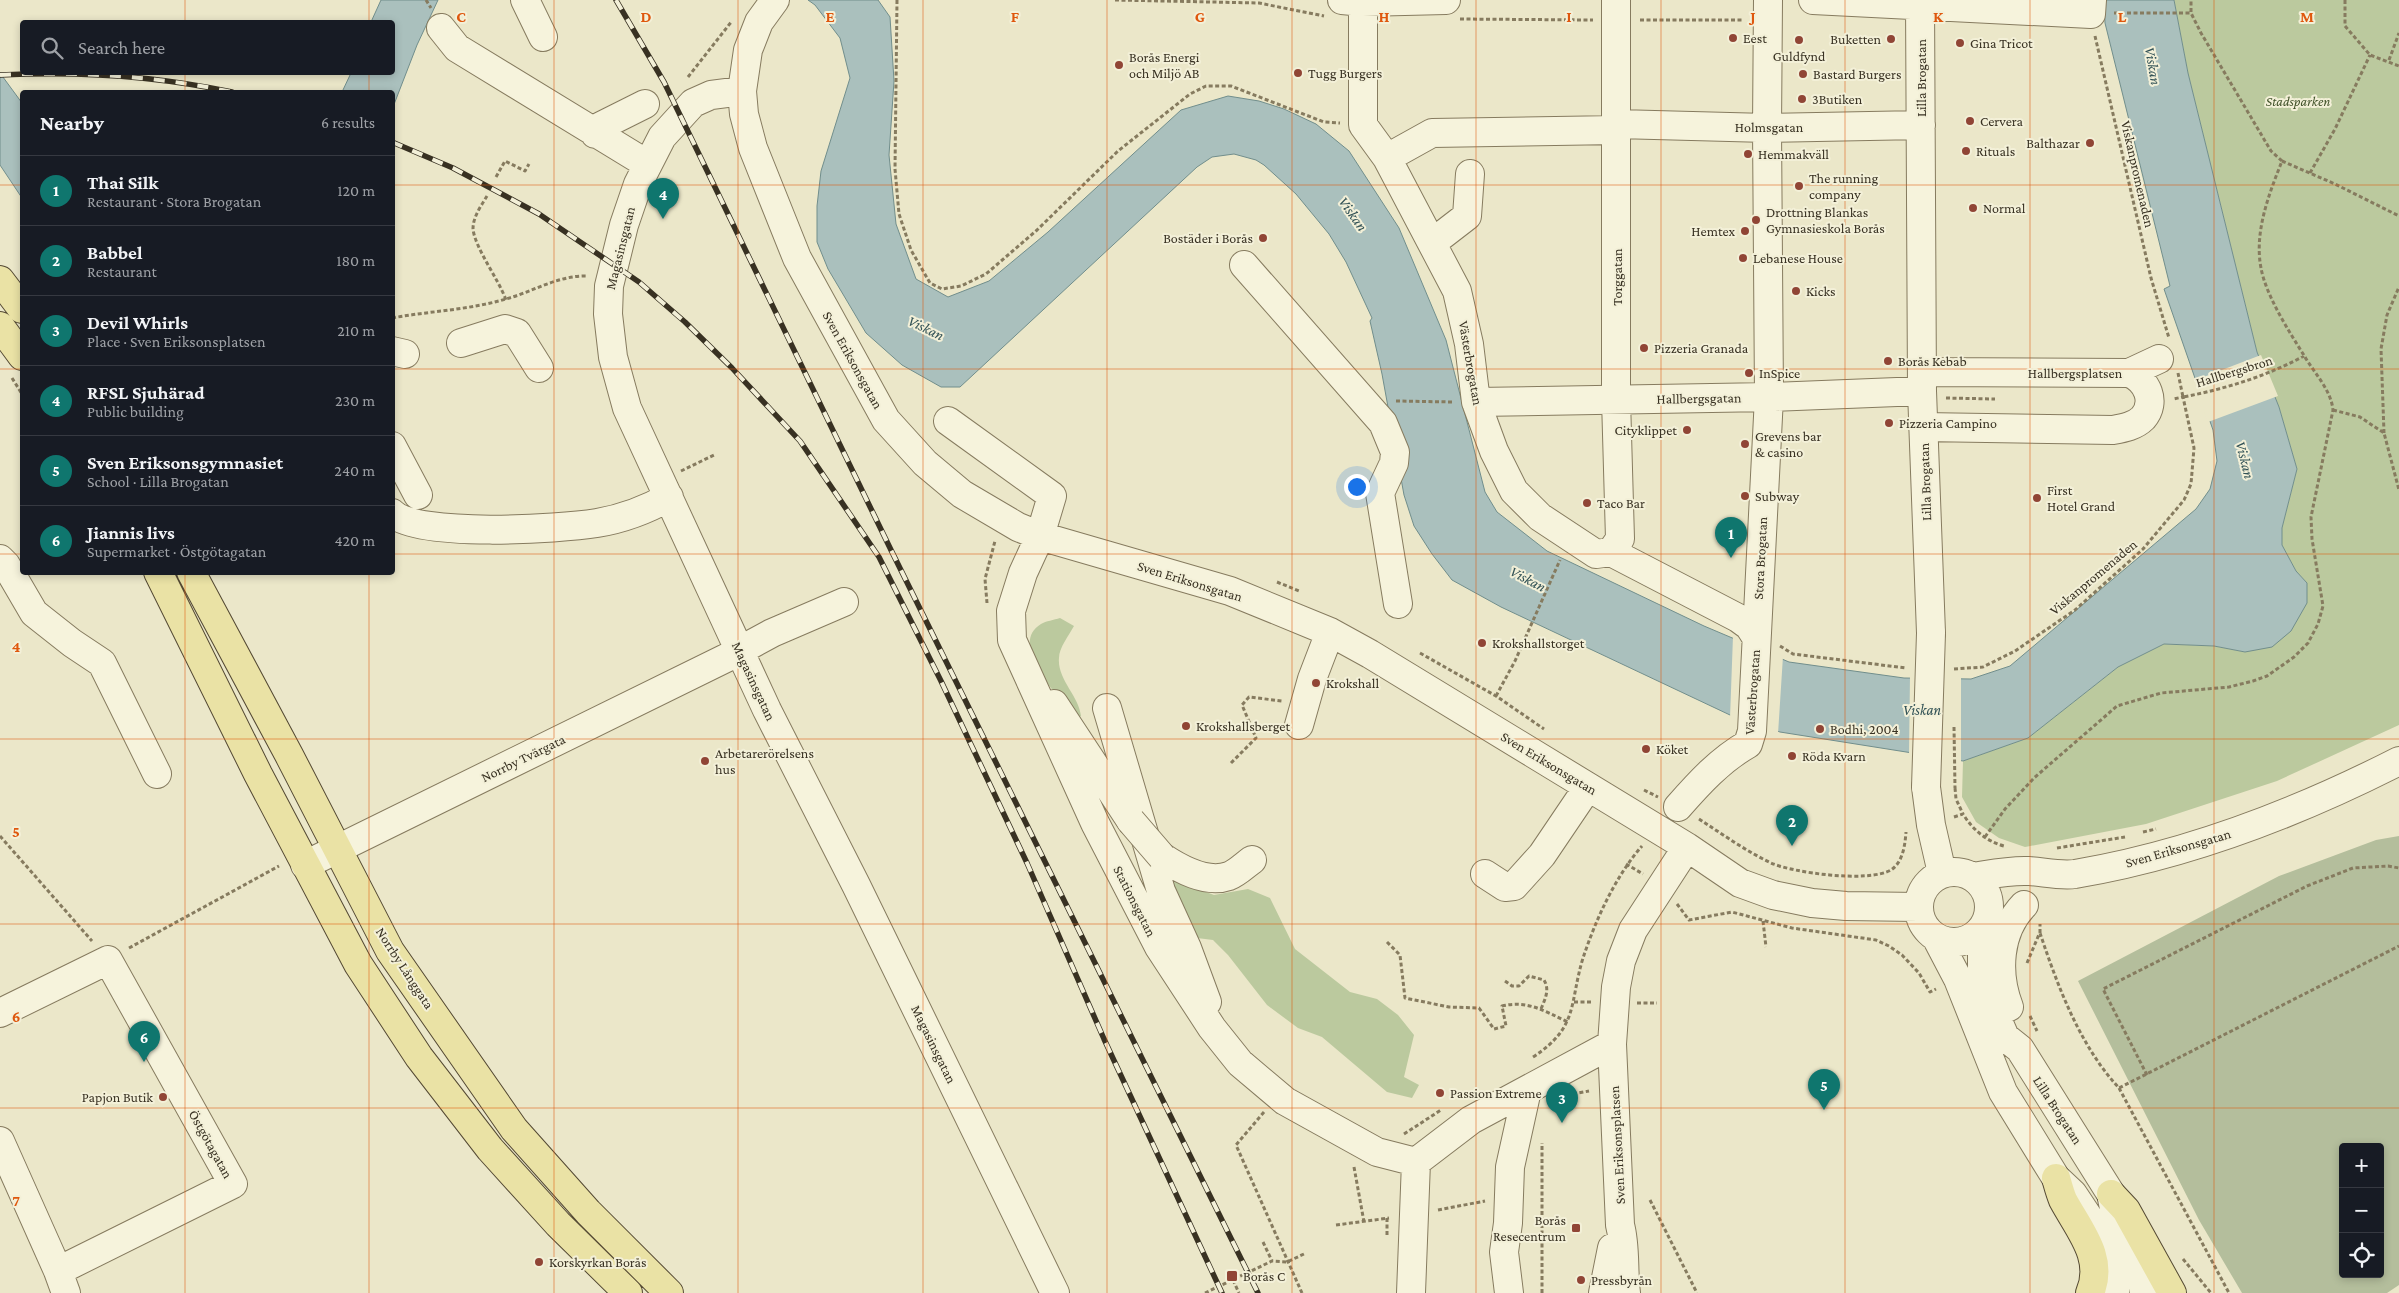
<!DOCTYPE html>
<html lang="en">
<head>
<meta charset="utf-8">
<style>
	body { margin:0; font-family:"Crimson Pro",serif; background:#20242c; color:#f1f3f6 }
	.controls { position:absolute; right:15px; bottom:15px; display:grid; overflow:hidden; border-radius:5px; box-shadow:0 2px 8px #0003 }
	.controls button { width:45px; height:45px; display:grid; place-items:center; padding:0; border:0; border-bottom:1px solid #363941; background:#171b24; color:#f1f3f6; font:25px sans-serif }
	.you { position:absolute; left:1356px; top:486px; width:18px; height:18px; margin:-12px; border:4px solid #fff; border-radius:50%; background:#1a73e8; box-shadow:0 0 0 8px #1a73e833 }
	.badge { display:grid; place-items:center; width:32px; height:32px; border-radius:50%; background:#0f766e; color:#fff; font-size:16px; font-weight:700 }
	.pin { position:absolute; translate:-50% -41px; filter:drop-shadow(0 1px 2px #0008) }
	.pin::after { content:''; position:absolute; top:26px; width:18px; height:15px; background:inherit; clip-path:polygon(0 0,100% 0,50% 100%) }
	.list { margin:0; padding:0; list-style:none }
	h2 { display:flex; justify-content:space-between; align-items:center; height:65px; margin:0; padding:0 20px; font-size:21px }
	h2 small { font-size:16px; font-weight:400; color:#9ea1a6 }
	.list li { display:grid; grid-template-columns:32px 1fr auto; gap:15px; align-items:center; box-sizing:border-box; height:70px; padding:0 20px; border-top:1px solid #363941 }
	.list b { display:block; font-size:19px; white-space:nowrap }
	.list p { margin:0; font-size:16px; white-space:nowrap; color:#9ea1a6 }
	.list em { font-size:16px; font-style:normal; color:#9ea1a6 }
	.icon { flex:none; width:28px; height:28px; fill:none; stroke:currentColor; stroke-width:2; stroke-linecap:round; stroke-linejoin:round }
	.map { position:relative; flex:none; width:2399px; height:1293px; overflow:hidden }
	.search { position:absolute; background:#171b24; box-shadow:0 2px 8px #0003; left:20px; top:20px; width:375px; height:55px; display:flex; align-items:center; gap:12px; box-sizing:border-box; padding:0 18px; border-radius:5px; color:#9ea1a6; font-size:19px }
	.panel { position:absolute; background:#171b24; box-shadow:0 2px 8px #0003; left:20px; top:90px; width:375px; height:485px; border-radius:5px }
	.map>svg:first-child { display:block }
</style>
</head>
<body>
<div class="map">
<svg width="2399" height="1293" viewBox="0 0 2399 1293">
	<rect width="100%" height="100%" fill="#ebe7c9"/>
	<path fill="#bbc99e" d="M2174 0H2399V725L2277 781 2146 824 2025 847 1999 838 1976 822 1962 797 1963 761 2028 738 2118 667 2164 644 2214 646 2245 652 2307 583 2296 571 2282 545V528L2297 469 2279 407 2257 352 2188 73Z
		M1060 618 1074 626C1069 635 1059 648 1059 658 1057 679 1079 696 1081 716L1078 718C1062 702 1006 645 1041 624 1046 621 1054 620 1060 618Z
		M1163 876 1214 895 1248 889 1270 898 1295 949 1350 992 1377 999 1398 1015 1414 1035 1404 1077 1419 1085 1412 1098 1387 1092 1322 1037 1298 1028 1267 1005 1228 955 1213 940 1197 938Z"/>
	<path fill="#b4be9c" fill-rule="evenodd" d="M2399 836V1285L2387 1293H2242L2199 1220 2078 981 2279 876 2376 840ZM2343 1147H2380V1274H2343Z"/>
	<path fill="#aac0bd" stroke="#718e8c" d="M381 0H438L417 45 393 107 392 92H342L351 73 392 72V22H371Z
		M808 0H878L890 17 894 81 889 155 896 224 916 279 948 297 989 281 1048 232 1181 110 1228 96 1259 101 1284 109 1316 124 1349 151 1399 228 1446 340 1485 492 1497 512 1547 551 1704 626 1789 662 1904 678 1971 679 2010 666 2196 509 2210 489 2217 461 2213 430 2164 289 2170 286 2105 23 2104 0H2174L2188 73 2257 352 2279 407 2297 469 2282 528V545L2296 571 2307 583V603L2291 631 2272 647 2245 652 2214 646 2164 644 2118 667 2028 738 1963 761 1780 732 1730 715 1501 607 1452 580 1432 554 1414 526 1404 495 1382 374 1370 321 1372 318 1346 262 1329 234 1296 194 1264 165 1256 160 1234 154 1212 157 1197 167 960 387H941L902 365 866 333 828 269 817 242V206L821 171 850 78 840 38 815 5Z
		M0 73 22 103V198L0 165Z"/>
	<path fill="#ebe7c9" d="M2261 355 2278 396 2208 422 2193 381Z
		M1733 636 1783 656 1778 734 1730 718Z
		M1910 676 1961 677V763L1909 755Z"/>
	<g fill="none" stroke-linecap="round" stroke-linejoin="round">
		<g stroke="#867b5f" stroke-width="30">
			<path id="minor" d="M525 0 543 37
				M775 0 759 22 748 50 742 91 744 114 753 148 797 258 886 420 925 463 962 494 1018 527 1040 536 1230 591 1330 632 1370 654 1687 847 1740 883 1773 895 1812 903 1846 906 1918 907
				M1342 0 1363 2 1446 0
				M1363 0V125L1387 158 1457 291 1469 344 1476 402 1494 451 1514 491 1540 517 1596 554 1611 552 1738 618 1749 626 1756 637
				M1813 0 2091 14 2092 0
				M1920 0 1922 391 1931 633
				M441 28 457 48 647 164
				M742 91 711 95 693 103 662 137 638 184 624 225 609 286 608 314 613 357 627 408 767 710 856 885 1055 1293
				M1617 124 1767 128 1921 125
				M595 134 601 126 645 104
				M1387 158 1432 133 1617 130
				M1432 243 1467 216 1470 174
				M1244 265 1383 423 1395 452 1394 463 1380 493 1398 604
				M461 343 505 329 517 333 539 368
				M392 351 405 354
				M1922 372 2129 373C2147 380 2157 402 2143 418 2135 426 2124 428 2113 430L1923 427
				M2129 373 2159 359
				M1476 402 1769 397 1922 391
				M948 421 1052 496 1040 536 1023 573 1011 611 1012 640 1095 823 1159 947 1212 1028 1240 1063 1285 1101 1377 1152 1416 1162
				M392 446 418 495
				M392 513C417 538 560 529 597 523 621 519 648 509 669 497
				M1611 552 1620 539 1616 399V0
				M0 559 6 565 34 613 72 643 102 663 157 774
				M1054 704 1131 821
				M1107 708 1161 891 1187 948 1207 1002
				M1299 725 1312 679 1330 632
				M1926 787 1931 825 1942 873
				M1678 807C1699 783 1720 760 1748 744L1752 731 1769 397 1767 128 1768 0
				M1162 857C1180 869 1206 884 1229 876 1237 873 1245 865 1252 860
				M305 865 726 658 772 633 844 602
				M1919 907a35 35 0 1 1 70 0a35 35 0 1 1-70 0Z
				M1485 874 1505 887 1514 886 1542 855 1588 787
				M1973 877C1992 874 2010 870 2029 871 2044 872 2060 876 2075 874 2188 855 2297 813 2399 761
				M1982 928V971L1985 991 2005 1037 2020 1049 2111 1194 2116 1217 2138 1259 2144 1293
				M1936 937 1958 979 2003 1092 2056 1178 2073 1194 2103 1239 2115 1269V1293
				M2009 1007C1996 973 1998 932 2024 905
				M0 1013 108 960 233 1184 58 1271
				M0 1141 58 1271 66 1293
				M1411 1293 1416 1162 1471 1120 1612 1044
				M1509 1293 1504 1252 1508 1223 1510 1167 1527 1090
				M1603 1293 1612 1248
				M1626 1293C1623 1270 1626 1247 1620 1225L1612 1044 1616 987 1621 961 1633 930 1687 847"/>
		</g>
		<g stroke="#544933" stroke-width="30">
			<path id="major" d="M0 280 22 309
				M0 326 22 356
				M158 572 258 774 358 964 419 1057 490 1149 558 1224 628 1293
				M191 572 289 755 390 951 514 1129 588 1212 669 1293
				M2056 1178C2058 1185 2060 1193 2063 1200 2079 1230 2105 1258 2090 1293
				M2111 1194 2126 1210 2172 1293"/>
		</g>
		<path stroke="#867b5f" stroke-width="3" stroke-dasharray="4 2.5" stroke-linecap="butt" d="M426 0 431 8
			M897 0 895 169 899 214 911 250 930 283 942 289 961 286 986 274 1037 230 1118 151 1190 94 1206 86H1231L1324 122 1340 123
			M1115 0 1259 3 1324 16
			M2345 0V26L2370 55 2399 66
			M2114 13H2191
			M1460 19 1593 20
			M1640 20H1743
			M2095 36 2151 278 2169 338
			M2389 60 2399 33
			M688 77 732 21
			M2282 161 2335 184 2399 216
			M2310 173 2335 129 2370 55
			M496 177 505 161 525 171 529 164
			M487 196C481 206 473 217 473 229 475 248 499 280 506 300
			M392 318C430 311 469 310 506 299 532 292 559 275 587 276
			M2178 373 2183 397C2225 389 2267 376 2304 356
			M12 378 22 394
			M1946 398 1995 399
			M1396 401 1453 402
			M2333 410 2360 417 2384 433 2399 490
			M2384 433 2381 349 2387 315 2399 287
			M681 471 714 455
			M1277 582 1299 591
			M987 603 985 579 995 541
			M1780 646 1793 654 1906 668
			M1420 653 1496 696 1544 729
			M1954 669 1983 667 2015 651 2075 610 2143 549 2184 500 2191 484 2194 448 2183 397 2173 399
			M1496 696 1515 661 1560 560
			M1231 763 1256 738 1242 705 1249 697 1282 701
			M1955 788 1956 799 1963 814
			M1644 790 1658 797
			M1954 817 1963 814C1973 830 1986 841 2004 846
			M1699 819C1722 834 1746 851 1771 863 1794 873 1868 883 1891 870 1903 862 1905 845 1906 832
			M2143 832 2156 829
			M0 836 92 941
			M1985 837 2005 809 2034 778 2117 706 2161 693 2229 687 2253 681 2267 676 2294 657 2308 643 2318 624 2323 606 2312 539 2311 517 2333 410C2331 390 2315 374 2305 357 2290 333 2266 296 2261 268 2254 232 2269 194 2282 161L2271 151 2201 33 2191 13V0
			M2057 848 2125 837
			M1626 864 1643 874
			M1677 904 1689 920 1732 912 1792 928 1876 940 1889 946 1902 955 1919 973 1930 992 1936 989
			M1763 921 1766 947
			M2040 933C2058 987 2080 1046 2119 1088L2399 946
			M1387 942 1400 955 1405 998 1449 1007 1479 1008 1494 1029 1506 1026 1502 1006C1528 1000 1544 1011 1568 1022
			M129 948 279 866
			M2027 963 2040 932V924
			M1505 981 1512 986H1519L1529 976 1544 980C1550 990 1545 999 1541 1009
			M1574 1002H1591
			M1637 1003H1657
			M2030 1016 2037 1031
			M1533 1057C1579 1027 1569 1004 1583 958 1596 919 1615 877 1642 846
			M2147 1075 2103 989 2307 886 2353 868 2388 866 2399 868
			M2119 1088 2229 1293
			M1573 1094 1589 1091
			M1264 1112 1236 1145 1302 1293
			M1404 1134 1441 1110
			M1354 1167 1364 1222
			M1650 1200 1697 1293
			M1438 1210 1485 1201
			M1387 1218V1237
			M1336 1225 1389 1218
			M1263 1242 1272 1261
			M2183 1259 2211 1293
			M1233 1280 1239 1293
			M1205 1293 1272 1261 1287 1262 1306 1253
			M1542 1293V1143"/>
		<use href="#minor" stroke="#f6f3dc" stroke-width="28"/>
		<use href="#major" stroke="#eae2a5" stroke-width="28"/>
		<g stroke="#383122" stroke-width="5.5">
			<path id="rail" d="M616 0 664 82 891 550 1258 1293
				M0 75C77 71 157 76 232 92
				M392 142 453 168 539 214 639 282 685 322 732 368 800 441 879 557 941 681 1027 863 1104 1039 1222 1293"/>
		</g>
		<use href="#rail" stroke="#f3f0d8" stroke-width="4" stroke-dasharray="11" stroke-linecap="butt"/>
		<g stroke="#867b5f" stroke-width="30" stroke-linecap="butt">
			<path id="minor-bridge" d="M1926 787 1931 633
				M1131 821 1162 857"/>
		</g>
		<path stroke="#867b5f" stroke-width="3" stroke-dasharray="4 2.5" stroke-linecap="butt" d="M1954 727 1955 788"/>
		<use href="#minor-bridge" stroke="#f6f3dc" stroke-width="28"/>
	</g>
	<path fill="none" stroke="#df570d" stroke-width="1" stroke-opacity="0.55" d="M185 0V22M369 0V22M554 0V1293M738 0V1293M923 0V1293M1107 0V1293M1292 0V1293M1476 0V1293M1661 0V1293M1845 0V1293M2030 0V1293M2214 0V1293M185 72V92M369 72V92M0 185H22M392 185H2399M0 369H22M392 369H2399M0 554H22M392 554H2399M185 572V1293M369 572V1293M0 739H2399M0 924H2399M0 1108H2399"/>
	<g fill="#904535" stroke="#f3f0d8" stroke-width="2">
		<circle cx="1733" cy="38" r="5"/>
		<circle cx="1891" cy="39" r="5"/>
		<circle cx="1799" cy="40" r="5"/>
		<circle cx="1960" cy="43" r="5"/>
		<circle cx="1119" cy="65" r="5"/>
		<circle cx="1298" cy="73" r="5"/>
		<circle cx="1803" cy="74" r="5"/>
		<circle cx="1802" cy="99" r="5"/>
		<circle cx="1970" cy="121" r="5"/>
		<circle cx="2090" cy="143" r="5"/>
		<circle cx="1966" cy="151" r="5"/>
		<circle cx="1748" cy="154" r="5"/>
		<circle cx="1799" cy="186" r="5"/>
		<circle cx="1973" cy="208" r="5"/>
		<circle cx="1756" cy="220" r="5"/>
		<circle cx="1745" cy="231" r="5"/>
		<circle cx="1263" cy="238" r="5"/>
		<circle cx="1743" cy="258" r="5"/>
		<circle cx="1796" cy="291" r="5"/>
		<circle cx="1644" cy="348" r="5"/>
		<circle cx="1888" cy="361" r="5"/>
		<circle cx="1749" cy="373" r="5"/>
		<circle cx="1889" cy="423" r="5"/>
		<circle cx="1687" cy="430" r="5"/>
		<circle cx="1745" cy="444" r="5"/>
		<circle cx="1745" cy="496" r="5"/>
		<circle cx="2037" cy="498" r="5"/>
		<circle cx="1587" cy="503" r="5"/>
		<circle cx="1482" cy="643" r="5"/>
		<circle cx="1316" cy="683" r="5"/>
		<circle cx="1186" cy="726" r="5"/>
		<circle cx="1820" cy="729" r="5"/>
		<circle cx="1646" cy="749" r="5"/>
		<circle cx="1792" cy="756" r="5"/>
		<circle cx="705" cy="761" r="5"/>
		<circle cx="1440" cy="1093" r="5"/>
		<circle cx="163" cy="1097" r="5"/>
		<rect x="1571" y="1223" width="10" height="10" rx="2.5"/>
		<circle cx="539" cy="1262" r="5"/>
		<rect x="1226" y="1270" width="12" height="12" rx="2.5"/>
		<circle cx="1581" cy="1280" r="5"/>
	</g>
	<g text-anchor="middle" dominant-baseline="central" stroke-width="4" stroke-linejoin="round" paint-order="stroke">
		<g font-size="14" fill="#383122" stroke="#f3f0d8" text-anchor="start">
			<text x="1743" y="38">Eest</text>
			<text x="1881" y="39" text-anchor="end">Buketten</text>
			<text x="1970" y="43">Gina Tricot</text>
			<text x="1799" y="56" text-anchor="middle">Guldfynd</text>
			<text x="1129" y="57">Borås Energi<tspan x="1129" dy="16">och Miljö AB</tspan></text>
			<text x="1308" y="73">Tugg Burgers</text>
			<text x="1813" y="74">Bastard Burgers</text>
			<text x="1812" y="99">3Butiken</text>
			<text x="1980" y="121">Cervera</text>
			<text x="2080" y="143" text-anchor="end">Balthazar</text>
			<text x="1976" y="151">Rituals</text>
			<text x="1758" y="154">Hemmakväll</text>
			<text x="1809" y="178">The running<tspan x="1809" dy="16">company</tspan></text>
			<text x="1983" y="208">Normal</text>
			<text x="1766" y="212">Drottning Blankas<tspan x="1766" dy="16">Gymnasieskola Borås</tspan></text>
			<text x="1735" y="231" text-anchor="end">Hemtex</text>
			<text x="1253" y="238" text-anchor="end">Bostäder i Borås</text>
			<text x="1753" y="258">Lebanese House</text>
			<text x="1806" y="291">Kicks</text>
			<text x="1654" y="348">Pizzeria Granada</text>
			<text x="1898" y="361">Borås Kebab</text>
			<text x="1759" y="373">InSpice</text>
			<text x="1899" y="423">Pizzeria Campino</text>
			<text x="1677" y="430" text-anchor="end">Cityklippet</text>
			<text x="1755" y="436">Grevens bar<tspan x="1755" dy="16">&amp; casino</tspan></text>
			<text x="2047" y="490">First<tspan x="2047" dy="16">Hotel Grand</tspan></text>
			<text x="1755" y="496">Subway</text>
			<text x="1597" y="503">Taco Bar</text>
			<text x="1492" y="643">Krokshallstorget</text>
			<text x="1326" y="683">Krokshall</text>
			<text x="1196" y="726">Krokshallsberget</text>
			<text x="1830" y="729">Bodhi, 2004</text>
			<text x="1656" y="749">Köket</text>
			<text x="715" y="753">Arbetarerörelsens<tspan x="715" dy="16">hus</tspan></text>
			<text x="1802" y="756">Röda Kvarn</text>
			<text x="1450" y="1093">Passion Extreme</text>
			<text x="153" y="1097" text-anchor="end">Papjon Butik</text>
			<text x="1566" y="1220" text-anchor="end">Borås<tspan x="1566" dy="16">Resecentrum</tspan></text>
			<text x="549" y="1262">Korskyrkan Borås</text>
			<text x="1243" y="1276">Borås C</text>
			<text x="1591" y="1280">Pressbyrån</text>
		</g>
		<g font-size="14" fill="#383122" stroke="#f3f0d8">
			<text transform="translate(1921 78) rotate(-90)">Lilla Brogatan</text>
			<text x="1769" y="127">Holmsgatan</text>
			<text transform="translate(2138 174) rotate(77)">Viskanpromenaden</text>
			<text transform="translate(620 248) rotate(-76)">Magasinsgatan</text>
			<text transform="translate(1617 277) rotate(-90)">Torggatan</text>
			<text transform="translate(853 360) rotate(61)">Sven Eriksonsgatan</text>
			<text transform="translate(1471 363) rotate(80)">Västerbrogatan</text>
			<text transform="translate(2234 371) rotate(-17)">Hallbergsbron</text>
			<text x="2075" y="373">Hallbergsplatsen</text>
			<text transform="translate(1699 398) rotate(-1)">Hallbergsgatan</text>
			<text transform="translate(1925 482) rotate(-92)">Lilla Brogatan</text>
			<text transform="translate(1760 558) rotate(-87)">Stora Brogatan</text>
			<text transform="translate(2093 577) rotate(-40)">Viskanpromenaden</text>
			<text transform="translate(1190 581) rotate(17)">Sven Eriksonsgatan</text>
			<text transform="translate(754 681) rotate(65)">Magasinsgatan</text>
			<text transform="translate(1752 692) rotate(-86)">Västerbrogatan</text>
			<text transform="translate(523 758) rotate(-26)">Norrby Tvärgata</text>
			<text transform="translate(1549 763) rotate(31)">Sven Eriksonsgatan</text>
			<text transform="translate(2178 848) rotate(-16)">Sven Eriksonsgatan</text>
			<text transform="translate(1135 901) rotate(63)">Stationsgatan</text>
			<text transform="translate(405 968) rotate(57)">Norrby Långgata</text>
			<text transform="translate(934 1044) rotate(64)">Magasinsgatan</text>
			<text transform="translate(2058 1110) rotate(57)">Lilla Brogatan</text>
			<text transform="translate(211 1144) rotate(61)">Östgötagatan</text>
			<text transform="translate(1617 1145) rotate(-93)">Sven Eriksonsplatsen</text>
		</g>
		<g font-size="14" font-style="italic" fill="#41522a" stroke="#f3f0d8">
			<text x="2298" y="101">Stadsparken</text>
		</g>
		<g font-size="15" font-style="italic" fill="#325256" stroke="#f3f0d8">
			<text transform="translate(2153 66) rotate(80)">Viskan</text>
			<text transform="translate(1353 214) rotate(55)">Viskan</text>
			<text transform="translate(926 328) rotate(26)">Viskan</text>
			<text transform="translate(2245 460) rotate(76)">Viskan</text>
			<text transform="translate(1528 579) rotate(28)">Viskan</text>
			<text x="1922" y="710">Viskan</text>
		</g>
	</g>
	<g font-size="16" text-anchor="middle" font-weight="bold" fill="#df570d" stroke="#f3f0d8" stroke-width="4" stroke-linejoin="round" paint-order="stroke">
		<text x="461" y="22">C</text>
		<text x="646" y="22">D</text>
		<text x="830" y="22">E</text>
		<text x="1015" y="22">F</text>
		<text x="1200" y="22">G</text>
		<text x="1384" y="22">H</text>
		<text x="1569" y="22">I</text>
		<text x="1753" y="22">J</text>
		<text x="1938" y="22">K</text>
		<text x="2122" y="22">L</text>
		<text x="2307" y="22">M</text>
		<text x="16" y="652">4</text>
		<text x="16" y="837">5</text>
		<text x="16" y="1022">6</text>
		<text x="16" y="1206">7</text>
	</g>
</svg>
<div class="controls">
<button>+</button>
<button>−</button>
<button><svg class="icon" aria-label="locate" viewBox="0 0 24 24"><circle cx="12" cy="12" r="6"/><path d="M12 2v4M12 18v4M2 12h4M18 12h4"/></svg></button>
</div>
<div class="you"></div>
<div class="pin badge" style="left:1731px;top:558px">1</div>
<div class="pin badge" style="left:1792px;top:846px">2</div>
<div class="pin badge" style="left:1562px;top:1123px">3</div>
<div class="pin badge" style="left:663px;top:219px">4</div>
<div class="pin badge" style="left:1824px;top:1110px">5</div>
<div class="pin badge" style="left:144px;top:1062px">6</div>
<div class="search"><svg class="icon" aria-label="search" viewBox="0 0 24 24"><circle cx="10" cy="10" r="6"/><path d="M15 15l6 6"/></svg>Search here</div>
<section class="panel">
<h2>Nearby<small>6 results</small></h2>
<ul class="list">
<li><span class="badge">1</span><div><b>Thai Silk</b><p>Restaurant · Stora Brogatan</p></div><em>120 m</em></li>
<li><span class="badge">2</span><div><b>Babbel</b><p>Restaurant</p></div><em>180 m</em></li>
<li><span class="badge">3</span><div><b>Devil Whirls</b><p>Place · Sven Eriksonsplatsen</p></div><em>210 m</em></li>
<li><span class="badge">4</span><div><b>RFSL Sjuhärad</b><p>Public building</p></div><em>230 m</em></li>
<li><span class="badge">5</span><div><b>Sven Eriksonsgymnasiet</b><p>School · Lilla Brogatan</p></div><em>240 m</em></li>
<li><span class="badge">6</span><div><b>Jiannis livs</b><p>Supermarket · Östgötagatan</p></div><em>420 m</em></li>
</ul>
</section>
</div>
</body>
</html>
